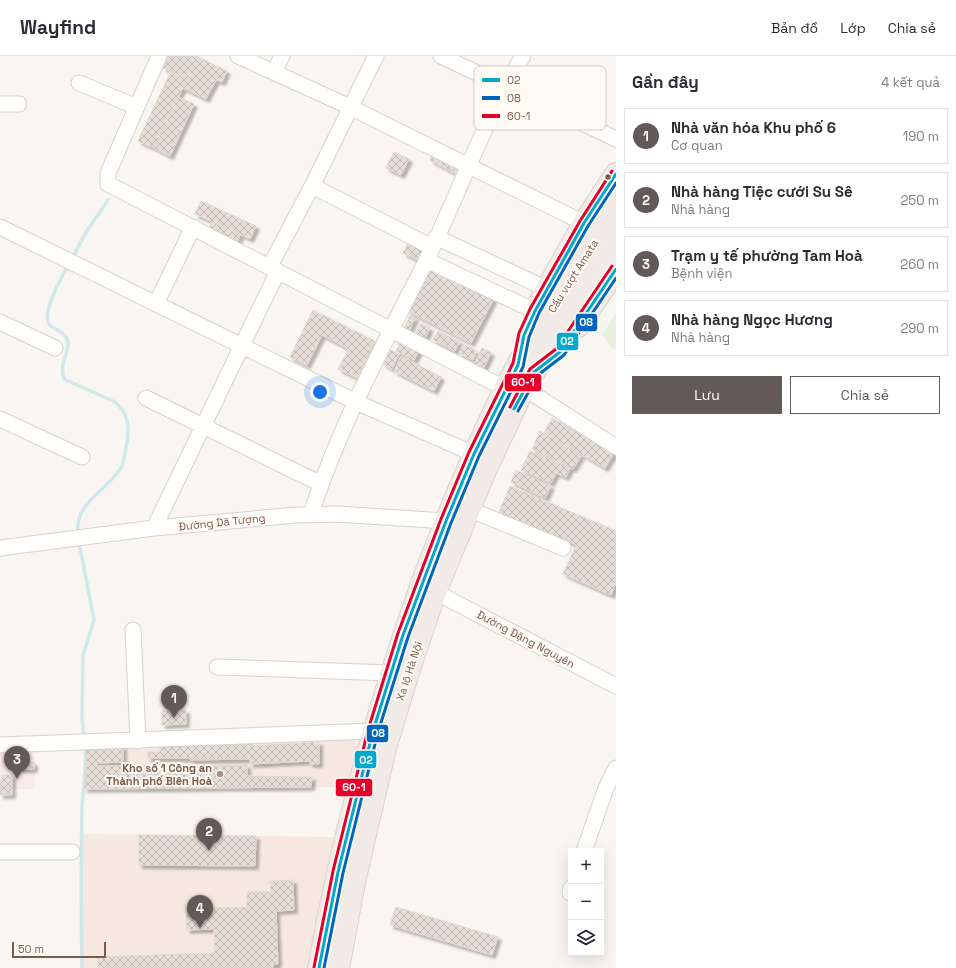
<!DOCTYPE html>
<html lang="vi">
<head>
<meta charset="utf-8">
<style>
	body { margin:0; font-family:"Space Grotesk",sans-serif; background:#f7f7f7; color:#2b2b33 }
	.controls { position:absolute; right:12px; bottom:12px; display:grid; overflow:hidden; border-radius:0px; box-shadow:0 4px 16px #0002 }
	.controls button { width:36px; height:36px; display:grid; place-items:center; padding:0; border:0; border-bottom:1px solid #e1e1e2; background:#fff; color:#2b2b33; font:20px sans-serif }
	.scale { position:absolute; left:12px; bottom:10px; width:94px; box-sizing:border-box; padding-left:4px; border:2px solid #7a5c4d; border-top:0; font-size:11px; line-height:14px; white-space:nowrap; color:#7a5c4d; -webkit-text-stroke:3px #fffaf3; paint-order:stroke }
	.you { position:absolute; left:320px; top:336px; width:14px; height:14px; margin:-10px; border:3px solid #fff; border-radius:50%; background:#1a73e8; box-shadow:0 0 0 6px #1a73e833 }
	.badge { display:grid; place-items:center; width:26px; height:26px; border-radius:50%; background:#625958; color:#fff; font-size:13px; font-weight:700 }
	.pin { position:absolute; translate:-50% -33px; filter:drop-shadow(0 1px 2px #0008) }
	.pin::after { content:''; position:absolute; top:21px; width:14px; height:12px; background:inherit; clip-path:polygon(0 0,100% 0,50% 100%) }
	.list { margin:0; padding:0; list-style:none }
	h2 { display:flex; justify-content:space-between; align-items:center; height:52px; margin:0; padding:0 16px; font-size:17px }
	h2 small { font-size:13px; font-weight:400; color:#7c7c81 }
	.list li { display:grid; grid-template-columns:26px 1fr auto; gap:12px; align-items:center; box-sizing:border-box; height:56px; margin:0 8px 8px; padding:0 8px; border:1px solid #e1e1e2; border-radius:0px }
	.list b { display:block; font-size:15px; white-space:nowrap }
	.list p { margin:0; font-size:13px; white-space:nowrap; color:#7c7c81 }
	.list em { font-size:13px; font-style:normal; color:#7c7c81 }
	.actions { display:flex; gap:8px; padding:12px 16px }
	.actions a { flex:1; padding:9px 0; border:1px solid #625958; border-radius:0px; text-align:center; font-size:14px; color:#625958 }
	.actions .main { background:#625958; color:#fff }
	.icon { flex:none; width:22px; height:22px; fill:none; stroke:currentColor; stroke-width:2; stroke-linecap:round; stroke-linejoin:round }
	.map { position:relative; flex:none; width:616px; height:912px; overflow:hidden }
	header { display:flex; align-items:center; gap:24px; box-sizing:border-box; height:56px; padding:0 20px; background:#fff; border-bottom:1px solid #e1e1e2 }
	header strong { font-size:19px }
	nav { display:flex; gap:22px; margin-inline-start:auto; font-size:14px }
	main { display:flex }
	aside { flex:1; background:#fff }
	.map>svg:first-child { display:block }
</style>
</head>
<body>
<header>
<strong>Wayfind</strong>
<nav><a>Bản đồ</a><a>Lớp</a><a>Chia sẻ</a></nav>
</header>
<main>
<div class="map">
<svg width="616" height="912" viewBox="0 0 616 912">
	<defs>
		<pattern id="building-cross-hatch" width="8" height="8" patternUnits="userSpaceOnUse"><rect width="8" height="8" fill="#e6ded7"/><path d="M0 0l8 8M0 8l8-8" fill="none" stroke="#bfb7b1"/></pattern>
		<filter id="shadow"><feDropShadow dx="3.5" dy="3.5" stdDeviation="1" flood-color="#0004"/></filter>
	</defs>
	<rect width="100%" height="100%" fill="#f9f5f0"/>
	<path fill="#f6e8e1" d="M365 680 351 731 84 733 87 706 85 691Z
		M82 778 339 781 311 912H82L81 832Z"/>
	<path fill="#fae9e9" d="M34 692 35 733H13L12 739H0V693Z"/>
	<path fill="#e7f0db" d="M616 257V291L614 295 602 279Z"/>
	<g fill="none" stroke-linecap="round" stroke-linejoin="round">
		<path stroke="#d0e8ea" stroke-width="3.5" d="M72 203 85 178 108 144
			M69 208C63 219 38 261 51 270 57 275 67 277 68 287 68 299 59 309 64 323L115 346C132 360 129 378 125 397 124 402 123 408 121 412 107 434 74 447 78 477
			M79 486 94 564 83 599 82 661 84 682
			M82 912C81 859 81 805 82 752 83 731 87 711 85 690"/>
	</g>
	<path fill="url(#building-cross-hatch)" stroke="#e2d8d2" filter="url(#shadow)" d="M168 0H199L187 23 163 12Z
		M198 1 227 15 222 26 216 24 206 43 183 32Z
		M171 15 187 23 154 92 138 85Z
		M178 41 194 48 170 100 154 92Z
		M435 94 461 107 456 118 430 104Z
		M394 96 409 103 401 119 386 112Z
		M201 145 256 170 250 183 195 158Z
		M212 166 240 179 238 185 209 172Z
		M408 187 423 195 418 204 403 197Z
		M430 209 494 242 471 287 407 255Z
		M313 254 375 285 357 322 338 313 349 293 322 279 307 309 290 301Z
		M410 260 415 262 408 277 403 274Z
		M421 268 430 272 423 286 413 282Z
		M438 275 460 286 455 295 433 284Z
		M399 277 422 289 414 304 396 295 400 288 395 285Z
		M463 288 477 295 473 304 459 297Z
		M482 292 491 297 483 313 474 308Z
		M390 294 399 298 392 313 383 308Z
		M401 300 441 321 434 335 394 315Z
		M552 362 614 397 605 412 544 377Z
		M540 375 581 400 573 413 532 393Z
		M530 395 570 412 566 421 556 417 551 427 521 414Z
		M516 414 551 430 545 442 511 426Z
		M510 430 616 475V526L611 539 563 518 576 489 499 456Z
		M186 654V668L162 669V655Z
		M249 685V690L319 686V708H310V705L250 708V703L190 704V702H148V696H160V689Z
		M123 690V706L97 707V710L247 709V720L312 721 311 731 84 733 87 706 85 691Z
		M19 706H34V713H19Z
		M2 719H12V739H0V725H2Z
		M139 779 256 780 255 810 139 809Z
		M293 824 294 854 276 855 278 908H273V912H98V901L215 897 214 873 187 874 186 853 247 851V836H271L270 825Z
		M396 851 498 881 492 899 390 869Z"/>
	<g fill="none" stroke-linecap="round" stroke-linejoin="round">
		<g stroke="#d7d1cb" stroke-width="17">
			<path id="minor" d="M159 0 108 117V128L506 333
				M238 0 350 51 584 167
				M441 0 616 83
				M274 16 282 0
				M79 27 137 51
				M0 48H19
				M312 130 432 191
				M0 171 356 346 474 398
				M436 181 547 233
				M426 204 535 255
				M270 210 312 130 376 0
				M156 248 193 171
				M0 266 55 292
				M524 332 616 391
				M146 342 321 428
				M0 363 82 401
				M469 453 563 492
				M311 458C339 370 385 287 426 205 459 137 484 65 523 0
				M154 472 278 215
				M0 492 154 472 296 459 337 458 446 465
				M435 536 616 630
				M133 574 138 685
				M217 611 391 617
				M0 689 373 675
				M584 795 606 732 616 712
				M0 796H72
				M570 837 571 832"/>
		</g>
		<g stroke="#dad1cc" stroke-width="24">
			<path id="highway" d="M539 248 584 167 616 118
				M578 270 616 213
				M319 912C343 777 379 646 426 517 453 446 482 376 518 309 548 255 583 203 616 151
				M338 912 354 826 385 692 409 613 435 536 486 412 524 332 616 181"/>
		</g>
		<use href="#minor" stroke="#fefefd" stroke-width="15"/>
		<use href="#highway" stroke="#f2eae7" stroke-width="22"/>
		<g stroke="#fffaf3" stroke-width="6">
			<path id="bus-1" d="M514 353 534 316 560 296 616 213
				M319 912 338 816 373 675 403 579 446 465 474 398 518 309 524 279 535 255 584 167 616 118"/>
		</g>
		<g stroke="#fffaf3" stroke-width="6">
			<path id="bus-2" d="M518 355 538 319 564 299 616 222
				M324 912 343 817 378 676 408 581 451 467 479 400 523 311 529 281 539 257 588 170 616 127"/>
		</g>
		<g stroke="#fffaf3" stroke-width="6">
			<path id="bus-3" d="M510 351 530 313 556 293 612 210
				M314 911 333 815 368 674 398 577 441 463 469 396 513 307 519 277 530 253 580 165 612 115"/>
		</g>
		<use href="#bus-1" stroke="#00a9ce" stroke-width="3"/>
		<use href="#bus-2" stroke="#0065bd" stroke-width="3"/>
		<use href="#bus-3" stroke="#e4002b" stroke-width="3"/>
	</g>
	<circle fill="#7a5c4d" stroke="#fffaf3" stroke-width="1.5" cx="608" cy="121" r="3.5"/>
	<circle fill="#a69286" stroke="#fffaf3" stroke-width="1.5" cx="220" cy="718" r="4"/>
	<g text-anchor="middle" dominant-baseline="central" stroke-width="4" stroke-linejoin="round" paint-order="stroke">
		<g font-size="11" fill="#7a5c4d" stroke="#fffaf3">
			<text transform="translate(573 220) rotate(-58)">Cầu vượt Amata</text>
			<text transform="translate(222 466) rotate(-6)">Đường Dã Tượng</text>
			<text transform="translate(526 583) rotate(28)">Đường Đặng Nguyên</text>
			<text transform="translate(409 615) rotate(-72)">Xa lộ Hà Nội</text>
		</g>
		<g font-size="11" font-weight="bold" fill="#7a5c4d" stroke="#fffaf3" text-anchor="end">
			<text x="212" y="712">Kho số 1 Công an<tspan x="212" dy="13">Thành phố Biên Hoà</tspan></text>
		</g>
	</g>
	<rect x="474" y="10" width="132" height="64" rx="6" fill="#fffaf3" stroke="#d7cbc1" stroke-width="1"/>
	<rect x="482" y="22" width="18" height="4" fill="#00a9ce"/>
	<rect x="482" y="40" width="18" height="4" fill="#0065bd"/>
	<rect x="482" y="58" width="18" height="4" fill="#e4002b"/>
	<g font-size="11" fill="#7a5c4d">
		<text x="507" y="28">02</text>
		<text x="507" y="46">08</text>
		<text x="507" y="64">60-1</text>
	</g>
	<g stroke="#fffaf3" stroke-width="1.5">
		<rect x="575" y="257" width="23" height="19" rx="4" fill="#0065bd"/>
		<rect x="556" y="276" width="23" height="19" rx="4" fill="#00a9ce"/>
		<rect x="504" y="317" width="38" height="19" rx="4" fill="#e4002b"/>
		<rect x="366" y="668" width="23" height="19" rx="4" fill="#0065bd"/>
		<rect x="354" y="694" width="23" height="19" rx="4" fill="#00a9ce"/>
		<rect x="335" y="722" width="38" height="19" rx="4" fill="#e4002b"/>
	</g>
	<g font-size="11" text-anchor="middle" font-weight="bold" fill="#fff">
		<text x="586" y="270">08</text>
		<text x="567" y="289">02</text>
		<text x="523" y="330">60-1</text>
		<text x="378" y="681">08</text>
		<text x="366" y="708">02</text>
		<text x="354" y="735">60-1</text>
	</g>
</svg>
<div class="controls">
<button>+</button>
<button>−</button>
<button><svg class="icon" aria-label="layers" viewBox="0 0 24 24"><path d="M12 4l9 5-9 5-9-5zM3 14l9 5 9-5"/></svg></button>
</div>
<div class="scale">50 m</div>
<div class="you"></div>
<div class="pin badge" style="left:174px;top:662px">1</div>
<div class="pin badge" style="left:209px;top:795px">2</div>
<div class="pin badge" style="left:17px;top:723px">3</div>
<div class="pin badge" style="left:200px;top:872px">4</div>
</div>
<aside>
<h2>Gần đây<small>4 kết quả</small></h2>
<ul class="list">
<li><span class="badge">1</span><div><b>Nhà văn hóa Khu phố 6</b><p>Cơ quan</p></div><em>190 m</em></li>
<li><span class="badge">2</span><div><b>Nhà hàng Tiệc cưới Su Sê</b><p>Nhà hàng</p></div><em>250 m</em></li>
<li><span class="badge">3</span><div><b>Trạm y tế phường Tam Hoà</b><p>Bệnh viện</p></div><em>260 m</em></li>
<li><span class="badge">4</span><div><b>Nhà hàng Ngọc Hương</b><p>Nhà hàng</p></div><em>290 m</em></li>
</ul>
<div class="actions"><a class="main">Lưu</a><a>Chia sẻ</a></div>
</aside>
</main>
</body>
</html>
